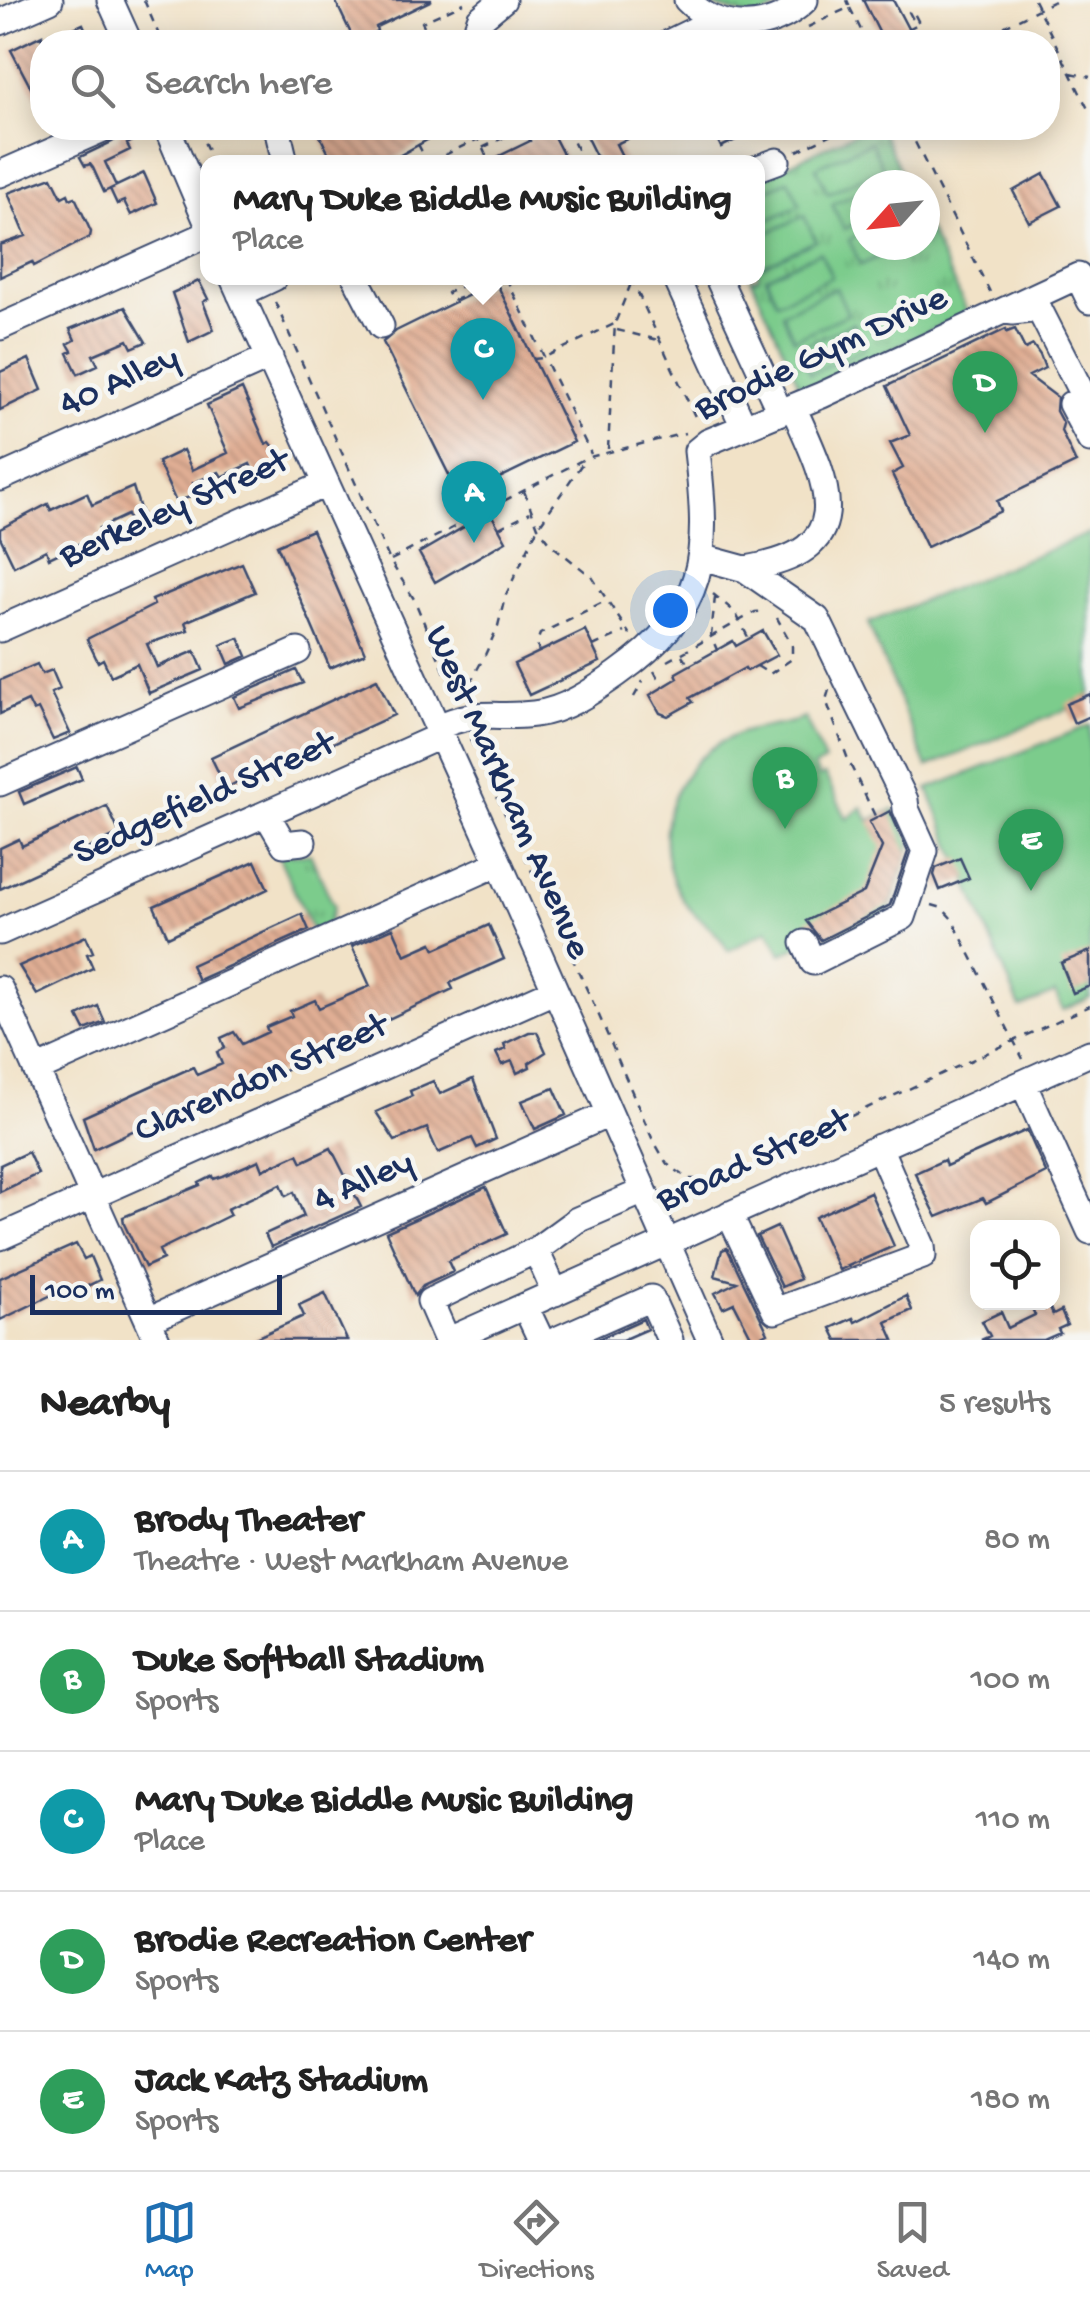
<!DOCTYPE html>
<html lang="en">
<head>
<meta charset="utf-8">
<style>
	body { margin:0; font-family:"Gochi Hand",sans-serif; background:#f6f6f6; color:#222 }
	.controls { position:absolute; right:30px; bottom:30px; display:grid; overflow:hidden; border-radius:20px; box-shadow:0 5px 25px #0003 }
	.controls button { width:90px; height:90px; display:grid; place-items:center; padding:0; border:0; border-bottom:2px solid #e0e0e0; background:#fff; color:#222; font:50px sans-serif }
	.compass { position:absolute; left:850px; top:170px; width:90px; height:90px; border-radius:50%; background:#fff; box-shadow:0 5px 25px #0003; rotate:243deg }
	.scale { position:absolute; left:30px; bottom:25px; width:252px; box-sizing:border-box; padding-left:10px; border:5px solid #1b2f5e; border-top:0; font-size:28px; line-height:35px; white-space:nowrap; color:#1b2f5e; -webkit-text-stroke:8px #f6f6f2; paint-order:stroke }
	.you { position:absolute; left:670px; top:610px; width:35px; height:35px; margin:-25px; border:8px solid #fff; border-radius:50%; background:#1a73e8; box-shadow:0 0 0 15px #1a73e833 }
	.badge { display:grid; place-items:center; width:65px; height:65px; border-radius:50%; background:#1f6fb2; color:#fff; font-size:32px; font-weight:700 }
	.pin { position:absolute; translate:-50% -82px; filter:drop-shadow(0 2px 5px #0008) }
	.pin::after { content:''; position:absolute; top:52px; width:35px; height:30px; background:inherit; clip-path:polygon(0 0,100% 0,50% 100%) }
	.popup { position:absolute; left:200px; top:155px; width:565px; height:130px; box-sizing:border-box; display:grid; place-content:center; border-radius:20px; background:#fff; filter:drop-shadow(0 2px 8px #0005); font-size:32px; white-space:nowrap; color:#767676 }
	.popup b { font-size:38px; color:#222 }
	.popup::after { content:''; position:absolute; left:50%; top:100%; margin-left:-20px; border:20px solid transparent; border-top-color:#fff }
	.list { margin:0; padding:0; list-style:none }
	h2 { display:flex; justify-content:space-between; align-items:center; height:130px; margin:0; padding:0 40px; font-size:42px }
	h2 small { font-size:32px; font-weight:400; color:#767676 }
	.list li { display:grid; grid-template-columns:65px 1fr auto; gap:30px; align-items:center; box-sizing:border-box; height:140px; padding:0 40px; border-top:2px solid #e0e0e0 }
	.list b { display:block; font-size:38px; white-space:nowrap }
	.list p { margin:0; font-size:32px; white-space:nowrap; color:#767676 }
	.list em { font-size:32px; font-style:normal; color:#767676 }
	.icon { flex:none; width:55px; height:55px; fill:none; stroke:currentColor; stroke-width:2; stroke-linecap:round; stroke-linejoin:round }
	.map { position:relative; flex:none; width:1090px; height:1340px; overflow:hidden }
	.search { position:absolute; background:#fff; box-shadow:0 5px 25px #0003; left:30px; right:30px; top:30px; height:110px; display:flex; align-items:center; gap:25px; box-sizing:border-box; padding:0 35px; border-radius:40px; color:#767676; font-size:38px }
	.sheet { height:830px; background:#fff }
	nav { display:flex; justify-content:space-around; align-items:center; box-sizing:border-box; height:140px; border-top:2px solid #e0e0e0; background:#fff; font-size:28px; color:#767676 }
	nav a { display:grid; justify-items:center; gap:5px }
	nav .on { color:#1f6fb2 }
	.map>svg:first-child { display:block }
</style>
</head>
<body>
<div class="map">
<svg width="1090" height="1340" viewBox="0 0 1090 1340">
	<defs>
		<pattern id="grass-tufts" width="24" height="20" patternUnits="userSpaceOnUse" patternTransform="scale(2.5)"><rect width="24" height="20" fill="#7ccc8c"/><path d="M3 7l-1-3M5 7V3M7 7l1-3M15 17l-1-3M17 17v-4M19 17l1-3" fill="none" stroke="#65a676"/></pattern>
		<pattern id="building-back-hatch" width="6" height="6" patternUnits="userSpaceOnUse" patternTransform="scale(2.5)"><rect width="6" height="6" fill="#e1af94"/><path d="M-1 5l2 2M0 0l6 6M5-1l2 2" fill="none" stroke="#b68f7c"/></pattern>
	</defs>
	<rect width="100%" height="100%" fill="#f6f6f2"/>
	<filter id="ink" filterUnits="userSpaceOnUse"><feTurbulence type="fractalNoise" baseFrequency=".01" numOctaves="2"/><feDisplacementMap in="SourceGraphic" scale="20" xChannelSelector="R" yChannelSelector="G"/><feConvolveMatrix kernelMatrix="1 2 1 2 8 2 1 2 1" color-interpolation-filters="sRGB"/></filter>
	<filter id="wash" filterUnits="userSpaceOnUse"><feTurbulence type="fractalNoise" baseFrequency=".0048" numOctaves="4" result="noise"/><feDisplacementMap in="SourceGraphic" scale="40" xChannelSelector="R" yChannelSelector="G"/><feGaussianBlur stdDeviation="2.25" result="paint"/><feColorMatrix in="noise" values="0 0 0 0 0 0 0 0 0 0 0 0 0 0 0 0 0 1.4 0 .05"/><feComposite in="paint" operator="in"/></filter>
	<g filter="url(#wash)">
		<rect width="100%" height="100%" fill="#f1e2c7"/>
		<path fill="url(#grass-tufts)" stroke="#4c7e75" stroke-width="2.5" d="M693 0H794L756 19Z
			M865 128H880L907 185H865V245H925V223L968 313 802 391 751 278H758V179Z
			M310 854 334 906 328 925 313 932 278 855Z"/>
		<path fill="#7ccc8c" stroke="#4c7e75" stroke-width="2.5" d="M871 142 883 168 828 193 816 167Z
			M789 180 800 205 758 225V194Z
			M865 189V219L844 229 832 204Z
			M804 216 816 241 761 267 758 237Z
			M865 232V245H904L861 265 849 240Z
			M820 252 832 277 777 302 766 277Z
			M836 288 848 314 794 339 782 313Z
			M853 323 865 348 810 374 798 348Z
			M1090 533V700L927 767 868 623Z
			M805 718 825 761 814 767 819 777 825 775 847 819 862 807 869 821 894 809 911 843 887 917 821 951 813 938 782 954 768 930 728 951C718 929 696 920 683 900 647 841 669 766 731 737 755 725 781 728 805 718Z
			M1090 725V998L1063 1010 1055 993 1020 1008 928 789Z"/>
		<g id="blocks">
			<path fill="url(#building-back-hatch)" d="M335 0H432L376 27 377 31 355 42Z
				M863 0H893L915 42H884Z
				M83 24 91 42H42V109L11 50 42 35V42Z
				M121 128H127L133 141 127 144 130 150 105 162 116 186 104 192 93 168 90 164 85 166 80 157 112 142 119 137Z
				M316 128H421L427 140 388 162H333Z
				M582 128H650L616 144 625 162H599Z
				M712 128H737L742 137 721 147Z
				M550 129 567 162H487L530 141 529 139Z
				M144 173 157 203 131 215 124 201 117 204 110 189Z
				M1044 174 1061 206 1029 222 1013 191Z
				M52 177 62 197 68 194 70 199 75 197 91 232 90 237 34 266 32 262 0 277V245L26 236 8 193Z
				M199 281 208 299 203 302 214 330 189 342 172 293Z
				M496 282 574 442 460 497 383 342 396 331Z
				M125 307 146 342 132 348 128 340 93 355 98 365 78 374 68 353 72 351 68 344 75 340 70 329Z
				M1006 329 1007 332 1015 329 1025 349 1033 345 1040 355 1045 368 1029 376 1057 397 1056 411 1063 424 1061 431 1076 463 997 501 1001 511 927 547 892 474 903 468 890 443 910 435 887 386Z
				M29 359 42 390 0 410V372Z
				M242 389 266 444 270 442 274 447 281 468 257 479 250 464 222 477 219 472 193 483 198 494 176 502 158 462 183 450 192 470 228 453 207 405Z
				M133 487 142 515 129 521 127 515 99 528 102 533 49 558 46 550 14 566 0 537V529L48 504 51 510 87 493 92 505Z
				M490 512 506 541 435 582 419 553Z
				M312 530 365 653 330 668 277 545Z
				M242 563 255 592 185 622 188 630 147 644 157 667 195 651 203 670 149 693 137 664 111 676 103 659 98 662 87 639 154 605 152 600Z
				M585 630 600 662 529 695 514 664Z
				M763 631 777 655 747 671 745 668 690 698 693 702 668 716 660 713 650 695 678 678 676 673 733 641 736 646Z
				M239 638 247 656 229 664 221 645Z
				M37 664 42 674 52 670 60 689 51 693 70 733 53 740 38 709 33 711 28 701 0 714V680Z
				M296 670 303 683 239 708 234 697Z
				M377 679 394 715 292 762 289 754 226 788 211 757Z
				M1090 694V716L1074 723 1066 704Z
				M77 767 82 779 24 804 19 792Z
				M107 806 120 834 0 889V848L19 839 22 846Z
				M890 811 908 852 890 905 821 940 806 921 864 892 882 847 869 822Z
				M960 858 969 878 940 890 934 875 936 868Z
				M255 861 268 889 168 937 154 906Z
				M302 914 309 930 198 980 191 965Z
				M489 925 504 959 450 983 453 989 369 1028 371 1032 345 1044 342 1038 300 1057 302 1062 273 1075 270 1069 244 1080 247 1087 217 1101 187 1114 184 1107 94 1149 83 1117 193 1067 197 1075 222 1064 217 1052 225 1048 221 1038 234 1032 242 1044 268 1032 266 1027 292 1016 290 1011 315 1000 319 1008 370 986 352 946 393 928 405 955 432 943 435 949Z
				M86 936 93 952 87 954 93 968 37 995 19 966Z
				M1090 951V986L1073 993 1061 963Z
				M98 1006 105 1022 85 1030 78 1016Z
				M529 1032H537L546 1052 529 1063 530 1067 517 1073 512 1061 502 1065 496 1053 506 1049 504 1044Z
				M473 1079 496 1139 477 1148 472 1138 438 1153 427 1128 395 1141 376 1112 412 1096 410 1091 433 1081 440 1094Z
				M554 1088 566 1115 535 1129 522 1101Z
				M1027 1130 1046 1173 986 1203 983 1198 937 1217 915 1173 944 1160 946 1166Z
				M331 1148 361 1207 271 1247 265 1234 304 1216 294 1192 286 1196 281 1184 227 1209 230 1215 159 1250 163 1259 145 1267 124 1224 123 1217 200 1185 199 1183 213 1176 214 1179 223 1176 259 1160 263 1170 298 1154 302 1162Z
				M28 1152 38 1174 0 1192V1165Z
				M486 1187 507 1234 448 1261 453 1272 423 1286 415 1296 386 1232Z
				M870 1192 894 1246 839 1270 815 1217Z
				M777 1227 800 1279 782 1287 757 1236Z
				M76 1244 84 1259 90 1256 100 1280 71 1294 68 1287 0 1320V1278Z
				M727 1248 768 1333 753 1340 734 1303 723 1308 715 1293 737 1282 715 1276 722 1250Z
				M325 1293 347 1340H251L304 1316 299 1305Z
				M906 1296 912 1310 886 1322 894 1340H837L831 1328 853 1318 855 1322Z
				M1029 1302H1047L1053 1315 1061 1311 1067 1325 1058 1329 1060 1333 1044 1340H981L990 1336 982 1321 1001 1312 1008 1328 1035 1315Z
				M643 1319 647 1329 622 1340H596Z"/>
		</g>
	</g>
	<g filter="url(#ink)">
		<use href="#blocks" fill-opacity="0" stroke="#3b4a6e" stroke-width="2.5"/>
		<g fill="none" stroke-linecap="round" stroke-linejoin="round">
			<g stroke="#3b4a6e" stroke-width="29">
				<path id="minor" d="M110 0 129 42
					M687 0C720 34 771 33 805 0
					M0 22 50 0
					M472 42 480 19 503 0
					M670 42 703 26 721 22
					M167 128 208 224
					M277 128 285 162
					M758 168 777 161
					M0 174 105 128
					M233 278 499 863 710 1340
					M356 278 381 326
					M676 278 744 427
					M718 278 780 412
					M240 294 274 278
					M1012 312 1039 309 1090 409
					M0 327 208 234
					M1071 404 1090 440
					M0 478 270 357
					M701 557 745 569 817 619 905 800 906 809 925 851 903 917 813 962 804 943
					M745 569C862 551 829 486 793 407
					M0 629 326 484
					M436 728C479 708 493 719 534 714 564 711 593 691 617 674 709 609 709 555 697 451L708 442 822 395 1078 276 1090 301
					M0 783 298 651
					M267 815 284 844 303 842
					M0 932 440 736
					M0 989 157 1340
					M36 1070 499 863
					M1023 1083 1090 1231
					M729 1214 775 1311 923 1256 922 1246 879 1147
					M0 1237 554 991
					M536 1250 577 1220 644 1191
					M525 1306 541 1340
					M149 1320 609 1114
					M447 1340 430 1301 536 1250 555 1293
					M449 1340 1090 1053
					M556 1340 651 1298 670 1340"/>
			</g>
			<path stroke="#3b4a6e" stroke-width="2.5" stroke-dasharray="8 8" stroke-linecap="butt" d="M144 0 162 42
				M1034 0 1090 113
				M850 8 867 42
				M808 27 850 7 847 0
				M908 29 916 25 909 12 913 11 922 29 921 42
				M426 30 432 42
				M365 37 368 42
				M401 42 426 30 422 22 464 3
				M999 42 1005 26 1056 0
				M1071 73 1090 77
				M198 128 213 162
				M472 128 477 138
				M567 128 583 162
				M754 128 761 142
				M908 128 990 292
				M418 144 427 162
				M483 149 489 162
				M797 151 845 128
				M430 162 478 139 482 148 523 128
				M506 278 591 454
				M631 278 697 421
				M475 292 451 301 447 293 480 278
				M275 302 390 561 414 599 456 699
				M617 330 658 340
				M533 359 543 358 614 324
				M608 449 615 323 632 281
				M524 491 538 527 553 546 592 577 630 635
				M499 528 530 512
				M391 560 586 458 685 433
				M713 594 735 612 749 639
				M715 597 711 636 717 650
				M593 646 624 632
				M539 653 537 642 540 634 607 600
				M682 655 689 666
				M668 661 755 612 767 611
				M757 666 770 674 792 659V645L777 618
				M654 671 663 687
				M829 690 826 700 849 762 876 818
				M634 697 643 681
				M462 698 485 655 498 626 505 597 538 527 586 458
				M470 739 597 1011 652 1138 667 1164 689 1179 716 1180 745 1171 867 1108 1090 1006
				M932 905 942 908 952 919 1023 1059"/>
			<use href="#minor" stroke="#fff" stroke-width="25"/>
		</g>
	</g>
	<g text-anchor="middle" dominant-baseline="central" stroke-width="9" stroke-linejoin="round" paint-order="stroke">
		<g font-size="38" fill="#1b2f5e" stroke="#f6f6f2">
			<text transform="translate(822 355) rotate(-25)">Brodie Gym Drive</text>
			<text transform="translate(120 383) rotate(-24)">40 Alley</text>
			<text transform="translate(175 510) rotate(-24)">Berkeley Street</text>
			<text transform="translate(506 793) rotate(66)">West Markham Avenue</text>
			<text transform="translate(205 800) rotate(-24)">Sedgefield Street</text>
			<text transform="translate(262 1080) rotate(-24)">Clarendon Street</text>
			<text transform="translate(754 1162) rotate(-24)">Broad Street</text>
			<text transform="translate(364 1183) rotate(-24)">4 Alley</text>
		</g>
	</g>
</svg>
<div class="controls">
<button><svg class="icon" aria-label="locate" viewBox="0 0 24 24"><circle cx="12" cy="12" r="6"/><path d="M12 2v4M12 18v4M2 12h4M18 12h4"/></svg></button>
</div>
<svg class="compass" viewBox="-18 -18 36 36"><path d="M0-13l5 13h-10z" fill="#e53935"/><path d="M0 13l5-13h-10z" fill="#767676"/></svg>
<div class="scale">100 m</div>
<div class="you"></div>
<div class="pin badge" style="left:474px;top:543px;background:#0f9aa8">A</div>
<div class="pin badge" style="left:785px;top:829px;background:#2e9e5b">B</div>
<div class="pin badge" style="left:483px;top:400px;background:#0f9aa8">C</div>
<div class="popup"><b>Mary Duke Biddle Music Building</b>Place</div>
<div class="pin badge" style="left:985px;top:433px;background:#2e9e5b">D</div>
<div class="pin badge" style="left:1031px;top:891px;background:#2e9e5b">E</div>
<div class="search"><svg class="icon" aria-label="search" viewBox="0 0 24 24"><circle cx="10" cy="10" r="6"/><path d="M15 15l6 6"/></svg>Search here</div>
</div>
<section class="sheet">
<h2>Nearby<small>5 results</small></h2>
<ul class="list">
<li><span class="badge" style="background:#0f9aa8">A</span><div><b>Brody Theater</b><p>Theatre · West Markham Avenue</p></div><em>80 m</em></li>
<li><span class="badge" style="background:#2e9e5b">B</span><div><b>Duke Softball Stadium</b><p>Sports</p></div><em>100 m</em></li>
<li><span class="badge" style="background:#0f9aa8">C</span><div><b>Mary Duke Biddle Music Building</b><p>Place</p></div><em>110 m</em></li>
<li><span class="badge" style="background:#2e9e5b">D</span><div><b>Brodie Recreation Center</b><p>Sports</p></div><em>140 m</em></li>
<li><span class="badge" style="background:#2e9e5b">E</span><div><b>Jack Katz Stadium</b><p>Sports</p></div><em>180 m</em></li>
</ul>
</section>
<nav>
<a class="on"><svg class="icon" aria-label="map" viewBox="0 0 24 24"><path d="M3 6l6-2 6 2 6-2v14l-6 2-6-2-6 2zM9 4v14M15 6v14"/></svg>Map</a>
<a><svg class="icon" aria-label="directions" viewBox="0 0 24 24"><path d="M12 3l9 9-9 9-9-9zM9 14v-3h6M13 9l2 2-2 2"/></svg>Directions</a>
<a><svg class="icon" aria-label="saved" viewBox="0 0 24 24"><path d="M7 4h10v16l-5-4-5 4z"/></svg>Saved</a>
</nav>
</body>
</html>
